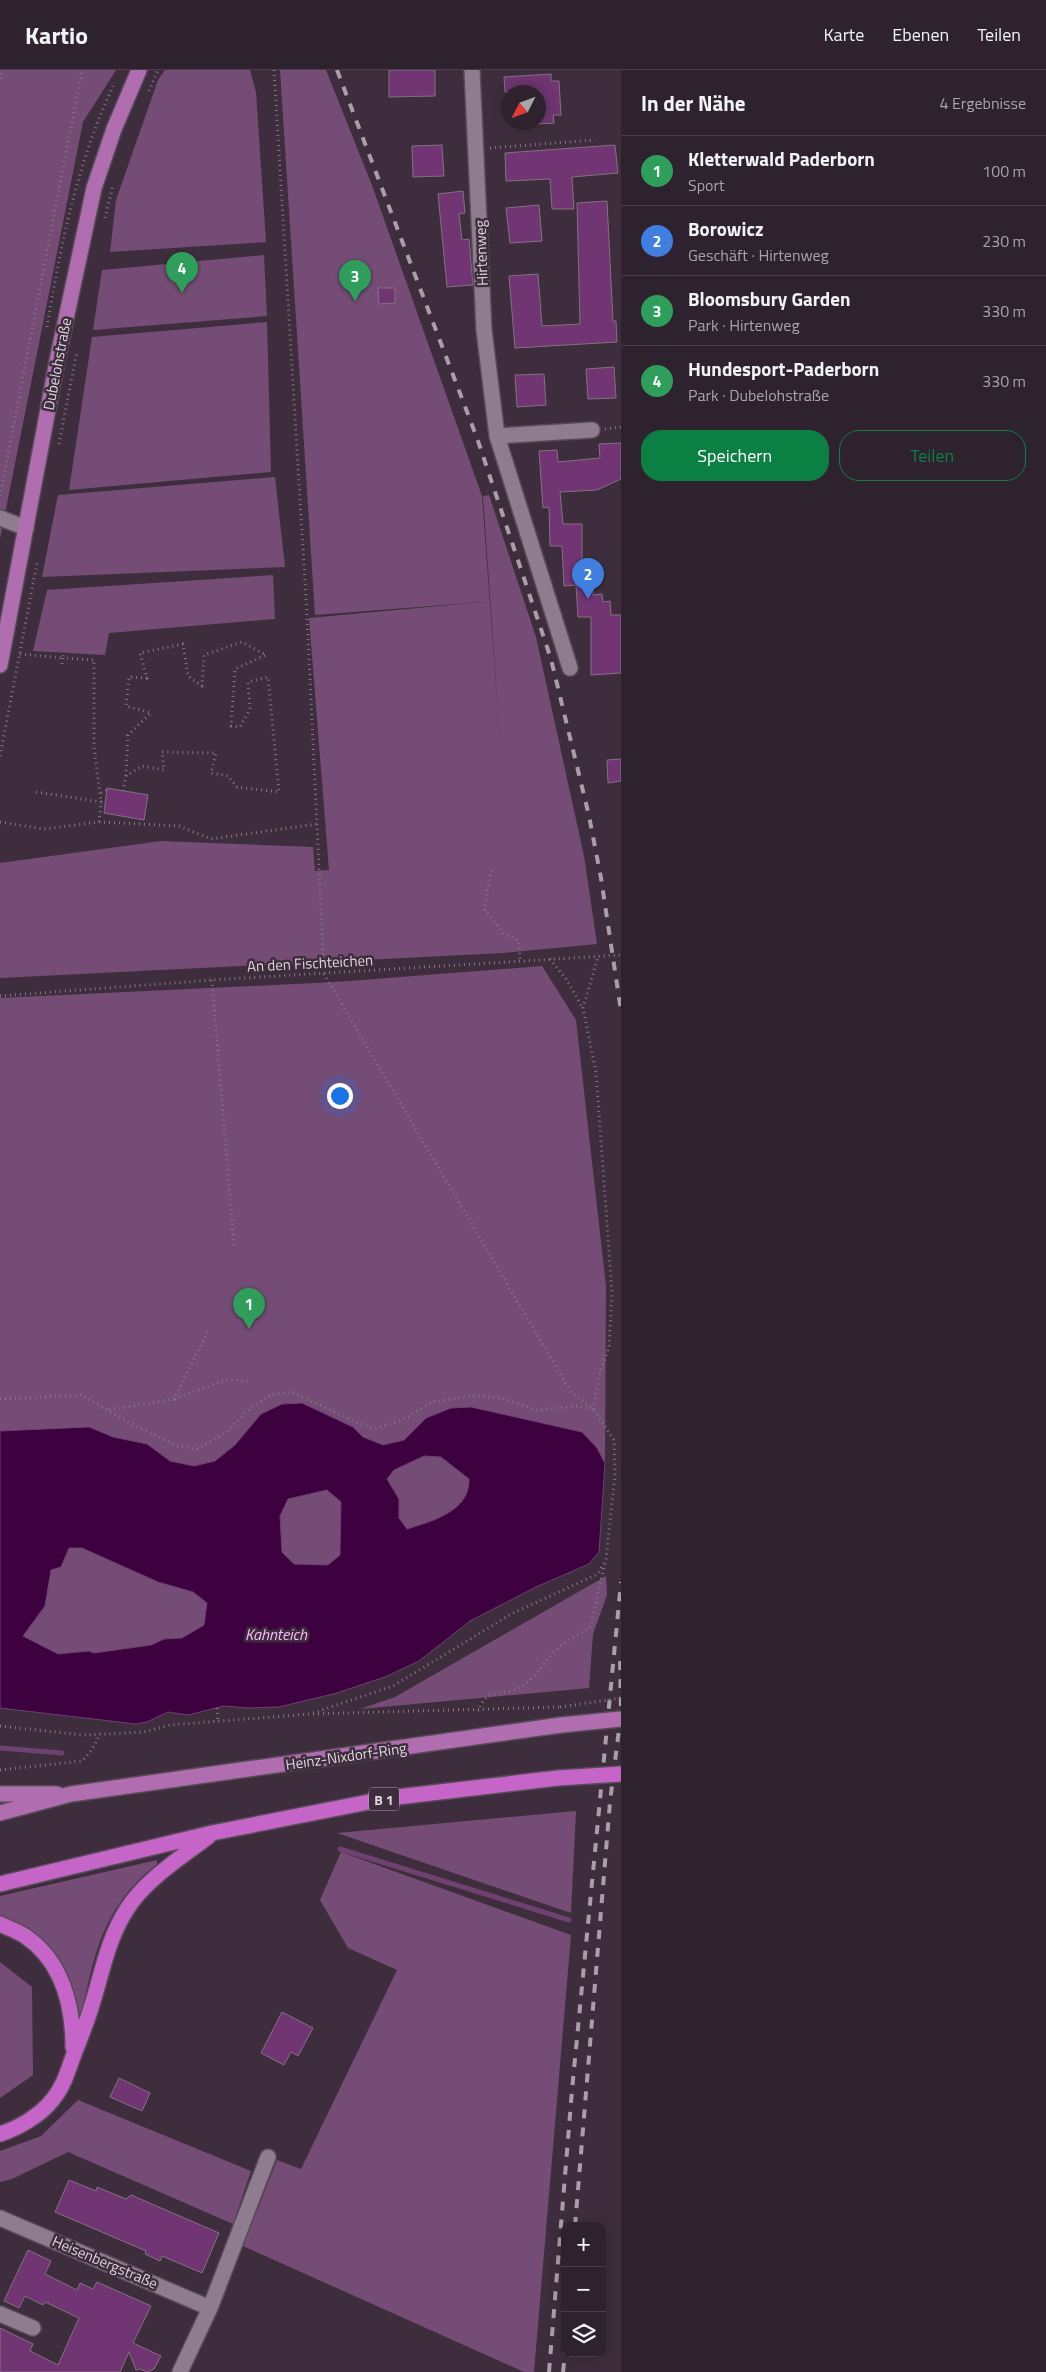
<!DOCTYPE html>
<html lang="de">
<head>
<meta charset="utf-8">
<style>
	body { margin:0; font-family:"Titillium Web",sans-serif; background:#362a36; color:#f1f3f6 }
	.controls { position:absolute; right:15px; bottom:15px; display:grid; overflow:hidden; border-radius:10px; box-shadow:0 2px 12px #0003 }
	.controls button { width:45px; height:45px; display:grid; place-items:center; padding:0; border:0; border-bottom:1px solid #493f4a; background:#2e222e; color:#f1f3f6; font:25px sans-serif }
	.compass { position:absolute; left:501px; top:15px; width:45px; height:45px; border-radius:50%; background:#2e222e; box-shadow:0 2px 12px #0003; rotate:228deg }
	.you { position:absolute; left:339px; top:1025px; width:18px; height:18px; margin:-12px; border:4px solid #fff; border-radius:50%; background:#1a73e8; box-shadow:0 0 0 8px #1a73e833 }
	.badge { display:grid; place-items:center; width:32px; height:32px; border-radius:50%; background:#0b8043; color:#fff; font-size:16px; font-weight:700 }
	.pin { position:absolute; translate:-50% -41px; filter:drop-shadow(0 1px 2px #0008) }
	.pin::after { content:''; position:absolute; top:26px; width:18px; height:15px; background:inherit; clip-path:polygon(0 0,100% 0,50% 100%) }
	.list { margin:0; padding:0; list-style:none }
	h2 { display:flex; justify-content:space-between; align-items:center; height:65px; margin:0; padding:0 20px; font-size:21px }
	h2 small { font-size:16px; font-weight:400; color:#a7a4aa }
	.list li { display:grid; grid-template-columns:32px 1fr auto; gap:15px; align-items:center; box-sizing:border-box; height:70px; padding:0 20px; border-top:1px solid #493f4a }
	.list b { display:block; font-size:19px; white-space:nowrap }
	.list p { margin:0; font-size:16px; white-space:nowrap; color:#a7a4aa }
	.list em { font-size:16px; font-style:normal; color:#a7a4aa }
	.actions { display:flex; gap:10px; padding:15px 20px }
	.actions a { flex:1; padding:11px 0; border:1px solid #0b8043; border-radius:20px; text-align:center; font-size:18px; color:#0b8043 }
	.actions .main { background:#0b8043; color:#fff }
	.icon { flex:none; width:28px; height:28px; fill:none; stroke:currentColor; stroke-width:2; stroke-linecap:round; stroke-linejoin:round }
	.map { position:relative; flex:none; width:621px; height:2302px; overflow:hidden }
	header { display:flex; align-items:center; gap:30px; box-sizing:border-box; height:70px; padding:0 25px; background:#2e222e; border-bottom:1px solid #493f4a }
	header strong { font-size:24px }
	nav { display:flex; gap:28px; margin-inline-start:auto; font-size:18px }
	main { display:flex }
	aside { flex:1; background:#2e222e }
	.map>svg:first-child { display:block }
</style>
</head>
<body>
<header>
<strong>Kartio</strong>
<nav><a>Karte</a><a>Ebenen</a><a>Teilen</a></nav>
</header>
<main>
<div class="map">
<svg width="621" height="2302" viewBox="0 0 621 2302">
	<rect width="100%" height="100%" fill="#3e2e3d"/>
	<path fill="#754c75" d="M0 0H116L83 52 0 469Z
		M165 0H250L256 22 266 172 110 182 116 130 158 10Z
		M280 0H326L373 118 482 426 500 670 483 426 489 425 536 567 584 786 597 874 503 883 0 908V793L161 771 313 777 315 801 329 800 309 548 483 532 315 545Z
		M264 185 267 246 93 260 102 200Z
		M267 252 271 402 69 420 92 267Z
		M275 407 285 497 42 507 58 425Z
		M273 505 275 549 109 563 105 585 33 581 47 520Z
		M542 896 576 950 606 1216 605 1393 597 1378 582 1362 532 1352 426 1348 404 1370 383 1375 363 1367 353 1357 302 1333 282 1334 261 1344 235 1375 215 1391 194 1396 170 1391 147 1374 113 1367 89 1357 0 1361V928L336 912Z
		M424 1386 441 1387 469 1409C470 1442 433 1450 407 1459L399 1448V1429L387 1409 394 1400Z
		M327 1420 341 1432 340 1485 328 1495 294 1494 282 1482 280 1445 288 1429Z
		M69 1478H82L158 1512 193 1522 207 1533 204 1555 182 1568 164 1569 151 1575 94 1583 89 1581 58 1584 23 1566 45 1536 51 1499 61 1497Z
		M606 1506 607 1525 593 1564 589 1618 360 1639 395 1627Z
		M576 1741 571 1843 337 1763Z
		M341 1782 571 1865 534 2302H524L243 2176 277 2090 301 2099 397 1900 348 1878 320 1830Z
		M157 1790V1794C101 1838 94 1886 80 1952 70 1888 49 1884 0 1849V1826Z
		M0 1892 32 1917 33 2005 0 2028Z
		M78 2030 251 2101 233 2154 68 2082 12 2109 0 2112V2081L41 2066Z"/>
	<path fill="#3e0140" stroke="#6e4170" fill-rule="evenodd" d="M302 1333 353 1357 363 1367 383 1375 404 1370 426 1348 451 1338 471 1337 582 1362 597 1378 605 1393 599 1482 589 1494 536 1517 470 1551 419 1591 385 1607 337 1623 279 1637 248 1638 224 1636 188 1645 168 1642 147 1652 136 1654 0 1638V1361L89 1357 113 1367 147 1374 170 1391 194 1396 215 1391 235 1375 261 1344 282 1334ZM424 1386 441 1387 469 1409C470 1441 433 1451 407 1459L399 1448V1429L387 1409 394 1400ZM327 1420 341 1432 340 1485 328 1495 294 1494 282 1482 280 1446 288 1429ZM69 1478H82L158 1512 193 1522 207 1533 204 1555 182 1568 164 1569 151 1575 94 1583 89 1581 58 1584 23 1566 45 1536 51 1500 61 1497Z"/>
	<g fill="none" stroke-linecap="round" stroke-linejoin="round">
		<path stroke="#6e4170" stroke-width="5" d="M0 1678 62 1683
			M340 1779 569 1850"/>
	</g>
	<path fill="#703572" stroke="#837182" d="M389 0H435V26L389 27Z
		M551 4V11H559L561 45H553L554 53 538 54V22H505L504 7Z
		M442 75 444 106 413 107 412 76Z
		M615 75 618 103 572 107 574 139H552L550 109 506 111 505 83Z
		M463 121 465 143 459 144 462 170 469 169 473 215 447 217 438 124Z
		M607 131 613 251H616L617 272 515 278 509 206 538 204 542 256 580 254 577 133Z
		M539 135 542 171 510 173 506 138Z
		M378 218H395V233L379 234Z
		M614 297 616 328 588 329 586 299Z
		M544 304 546 335 517 337 515 305Z
		M621 373V409L597 420 560 422 563 454H582V490L592 489 593 525 602 524 603 532 610 531 611 545H621V603L591 605V547H578L576 515 564 516 562 476H550L549 437 543 438 539 381 557 380 558 392 600 388 599 374Z
		M621 689V711L608 713 607 690Z
		M107 718 148 725 144 750 104 743Z
		M282 1942 313 1958 298 1986 291 1982 284 1995 261 1983Z
		M119 2008 150 2023 142 2041 110 2027Z
		M69 2110 96 2121 97 2117 126 2129 131 2125 219 2163 202 2203 162 2186 160 2191 145 2184 146 2181 55 2142Z
		M28 2180 51 2191 45 2204 77 2220 80 2213 93 2219 97 2212 151 2236 133 2273 161 2286 154 2299 147 2302 140 2299 136 2300 129 2282 120 2302H0V2258L33 2274 30 2281 58 2295 79 2248 45 2232 43 2235 25 2226 19 2238 4 2231Z"/>
	<g fill="none" stroke-linecap="round" stroke-linejoin="round">
		<g stroke="#584b58" stroke-width="18">
			<path id="minor" d="M472 0 484 260 497 366 570 598
				M497 366 592 360
				M0 448 26 458
				M0 2148 210 2238
				M0 2244 33 2258
				M180 2302 210 2238 268 2087"/>
		</g>
		<g stroke="#584b58" stroke-width="18">
			<path id="major" d="M0 595 58 286 94 118 114 59 139 0
				M0 1724H57
				M0 1743 71 1724 561 1655"/>
		</g>
		<g stroke="#584b58" stroke-width="18">
			<path id="highway" d="M0 1814 212 1763 389 1728 558 1708
				M0 1854C8 1858 17 1861 25 1866 62 1891 73 1935 73 1977
				M0 2064C19 2058 41 2045 53 2029 64 2016 68 2000 74 1984 80 1969 86 1954 91 1938 102 1904 107 1870 127 1839 146 1809 182 1787 209 1766"/>
		</g>
		<path stroke="#847784" stroke-width="3" stroke-dasharray="1 4" stroke-linecap="butt" d="M274 0 307 545 324 904 571 1322 593 1339 614 1370 615 1405 606 1489 590 1558C579 1564 566 1570 557 1579 544 1591 538 1606 522 1616 505 1627 486 1617 478 1641
			M0 9 3 0
			M149 21 158 0
			M490 78 595 70
			M105 148 113 115
			M47 257C61 173 77 94 113 16
			M605 359 621 357
			M59 374 77 281
			M0 426 82 0
			M20 584 63 588 64 584
			M62 594 63 588 94 590V677L101 732
			M0 686 37 493
			M123 721 126 706 142 696 164 700 162 682 216 683 211 703 228 706 237 717 279 722 268 607 248 612 250 639 240 657 231 656 235 599 266 585 242 572 204 585 202 616 188 606 183 574 140 583 147 608 129 607 126 636 151 643 128 665 126 706
			M36 722 101 732 99 752
			M101 723 107 720
			M0 752 44 759 99 752 179 756 211 769 317 754
			M491 800 484 839 504 864 519 871 520 891
			M550 889 567 910 582 937
			M212 910 234 1176
			M0 926 212 910 621 885
			M0 1329 81 1325 128 1352 177 1376 197 1379 227 1362 246 1342 270 1325 292 1322 354 1351 375 1359 402 1350 432 1332 470 1326 502 1328 537 1340 577 1336 590 1339
			M175 1329 225 1310 249 1311
			M593 1339 600 1302 609 1277 612 1223 596 1002 583 938 598 887
			M109 1340 174 1329 209 1259
			M217 1638 218 1650
			M313 1643 393 1616 513 1543 598 1504 604 1493
			M0 1656 83 1665 144 1662 170 1655 310 1644 560 1637
			M0 1700 82 1691 92 1680 100 1664"/>
		<use href="#minor" stroke="#8f7c8e" stroke-width="15"/>
		<use href="#major" stroke="#b06eb1" stroke-width="15"/>
		<use href="#highway" stroke="#c665c8" stroke-width="15"/>
		<path stroke="#aa9eaa" stroke-width="4" stroke-dasharray="9 9" stroke-linecap="butt" d="M337 0 477 368 551 589 589 746 601 808 621 941
			M575 2156 610 1732 621 1643 620 1587
			M549 2302 572 2020 621 1512
			M563 2302 565 2283"/>
		<g stroke="#584b58" stroke-width="18" stroke-linecap="butt">
			<path id="major-bridge" d="M561 1655 621 1649"/>
		</g>
		<g stroke="#584b58" stroke-width="18" stroke-linecap="butt">
			<path id="highway-bridge" d="M558 1708 621 1704"/>
		</g>
		<path stroke="#847784" stroke-width="3" stroke-dasharray="1 4" stroke-linecap="butt" d="M560 1637 621 1628"/>
		<use href="#major-bridge" stroke="#b06eb1" stroke-width="15"/>
		<use href="#highway-bridge" stroke="#c665c8" stroke-width="15"/>
	</g>
	<g text-anchor="middle" dominant-baseline="central" stroke-width="5" stroke-linejoin="round" paint-order="stroke">
		<rect fill="#3e2e3d" stroke="#afa3ae" stroke-width="1" x="369" y="1717.5" width="30" height="23" rx="4"/>
		<g font-size="14" font-weight="bold" fill="#dfd5df">
			<text x="384" y="1729">B 1</text>
		</g>
		<g font-size="15" fill="#dfd5df" stroke="#3e2e3d">
			<text transform="translate(481 183) rotate(-92)">Hirtenweg</text>
			<text transform="translate(57 294) rotate(-79)">Dubelohstraße</text>
			<text transform="translate(310 893) rotate(-3)">An den Fischteichen</text>
			<text transform="translate(346 1686) rotate(-8)">Heinz-Nixdorf-Ring</text>
			<text transform="translate(105 2192) rotate(23)">Heisenbergstraße</text>
		</g>
		<g font-size="16" font-style="italic" fill="#fdb9fd" stroke="#3e2e3d">
			<text x="276" y="1564">Kahnteich</text>
		</g>
	</g>
</svg>
<div class="controls">
<button>+</button>
<button>−</button>
<button><svg class="icon" aria-label="layers" viewBox="0 0 24 24"><path d="M12 4l9 5-9 5-9-5zM3 14l9 5 9-5"/></svg></button>
</div>
<svg class="compass" viewBox="-18 -18 36 36"><path d="M0-13l5 13h-10z" fill="#e53935"/><path d="M0 13l5-13h-10z" fill="#a7a4aa"/></svg>
<div class="you"></div>
<div class="pin badge" style="left:249px;top:1259px;background:#2e9e5b">1</div>
<div class="pin badge" style="left:588px;top:529px;background:#3f7fe0">2</div>
<div class="pin badge" style="left:355px;top:231px;background:#2e9e5b">3</div>
<div class="pin badge" style="left:182px;top:223px;background:#2e9e5b">4</div>
</div>
<aside>
<h2>In der Nähe<small>4 Ergebnisse</small></h2>
<ul class="list">
<li><span class="badge" style="background:#2e9e5b">1</span><div><b>Kletterwald Paderborn</b><p>Sport</p></div><em>100 m</em></li>
<li><span class="badge" style="background:#3f7fe0">2</span><div><b>Borowicz</b><p>Geschäft · Hirtenweg</p></div><em>230 m</em></li>
<li><span class="badge" style="background:#2e9e5b">3</span><div><b>Bloomsbury Garden</b><p>Park · Hirtenweg</p></div><em>330 m</em></li>
<li><span class="badge" style="background:#2e9e5b">4</span><div><b>Hundesport-Paderborn</b><p>Park · Dubelohstraße</p></div><em>330 m</em></li>
</ul>
<div class="actions"><a class="main">Speichern</a><a>Teilen</a></div>
</aside>
</main>
</body>
</html>
